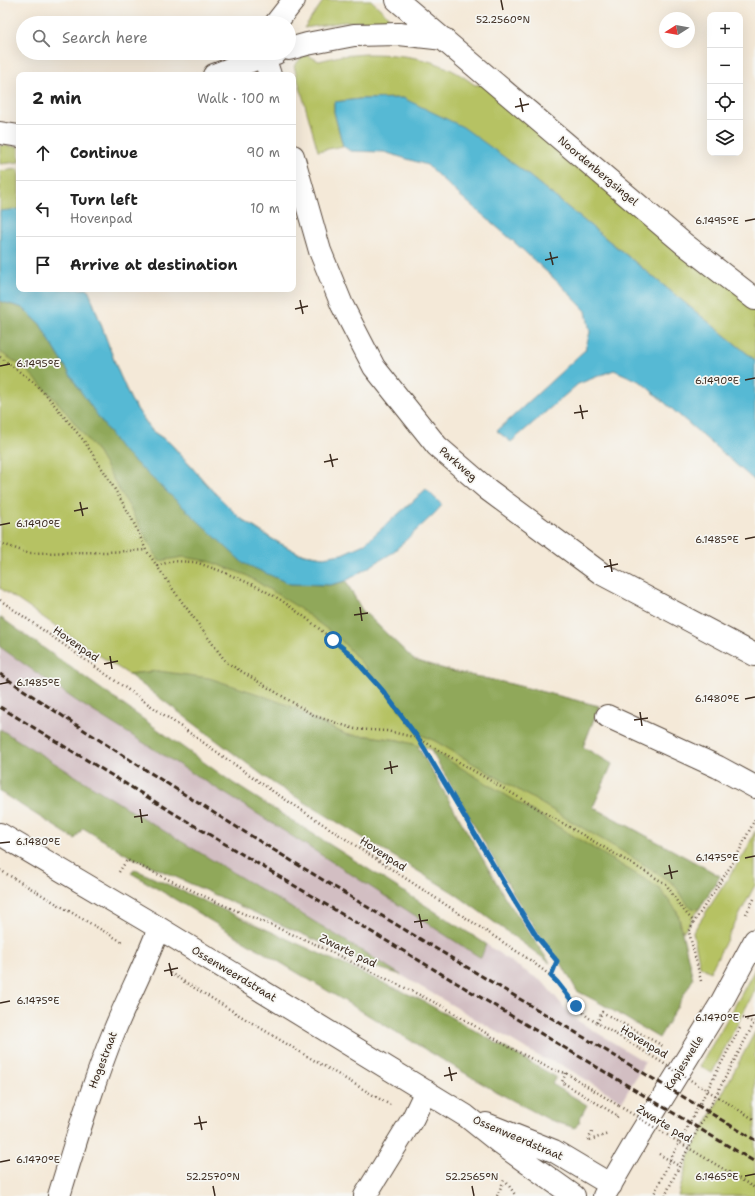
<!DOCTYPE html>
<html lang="en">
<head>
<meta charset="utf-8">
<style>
	body { margin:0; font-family:"Shantell Sans",sans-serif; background:#f6f6f6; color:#222 }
	.controls { position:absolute; right:12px; top:12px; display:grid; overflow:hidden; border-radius:8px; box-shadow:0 4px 16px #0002 }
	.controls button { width:36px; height:36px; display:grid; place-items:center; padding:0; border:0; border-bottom:1px solid #e0e0e0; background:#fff; color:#222; font:20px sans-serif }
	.compass { position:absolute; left:659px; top:12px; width:36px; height:36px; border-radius:50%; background:#fff; box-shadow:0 4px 16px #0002; rotate:259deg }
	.stop { position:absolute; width:12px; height:12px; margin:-9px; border:3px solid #1f6fb2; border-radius:50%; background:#fff }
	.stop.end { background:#1f6fb2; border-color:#fff; box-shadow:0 1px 4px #0008 }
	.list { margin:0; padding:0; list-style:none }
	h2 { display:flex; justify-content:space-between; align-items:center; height:52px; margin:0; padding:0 16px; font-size:17px }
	h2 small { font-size:13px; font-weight:400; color:#767676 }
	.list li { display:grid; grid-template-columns:26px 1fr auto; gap:12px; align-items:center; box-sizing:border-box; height:56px; padding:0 16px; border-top:1px solid #e0e0e0 }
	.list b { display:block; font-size:15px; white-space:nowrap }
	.list p { margin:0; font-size:13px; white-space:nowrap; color:#767676 }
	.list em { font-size:13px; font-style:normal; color:#767676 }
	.icon { flex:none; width:22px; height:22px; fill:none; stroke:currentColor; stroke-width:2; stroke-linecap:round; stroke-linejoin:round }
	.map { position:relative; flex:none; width:755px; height:1196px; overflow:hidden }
	.search { position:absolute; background:#fff; box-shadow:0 4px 16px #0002; left:16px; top:16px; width:280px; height:44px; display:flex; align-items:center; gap:10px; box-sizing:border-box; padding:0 14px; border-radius:22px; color:#767676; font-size:15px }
	.panel { position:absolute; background:#fff; box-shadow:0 4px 16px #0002; left:16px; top:72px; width:280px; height:220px; border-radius:8px }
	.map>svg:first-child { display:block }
</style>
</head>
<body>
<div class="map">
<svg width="755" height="1196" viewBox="0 0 755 1196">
	<rect width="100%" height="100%" fill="#f6f6f2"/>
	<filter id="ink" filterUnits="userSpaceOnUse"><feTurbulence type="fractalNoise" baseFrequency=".025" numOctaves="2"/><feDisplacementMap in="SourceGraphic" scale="8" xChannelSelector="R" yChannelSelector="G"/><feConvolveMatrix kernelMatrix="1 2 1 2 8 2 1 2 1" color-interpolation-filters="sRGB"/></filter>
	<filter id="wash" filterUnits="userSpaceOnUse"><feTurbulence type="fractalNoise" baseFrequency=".012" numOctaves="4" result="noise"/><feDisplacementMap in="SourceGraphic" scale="16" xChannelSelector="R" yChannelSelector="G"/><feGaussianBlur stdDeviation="0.9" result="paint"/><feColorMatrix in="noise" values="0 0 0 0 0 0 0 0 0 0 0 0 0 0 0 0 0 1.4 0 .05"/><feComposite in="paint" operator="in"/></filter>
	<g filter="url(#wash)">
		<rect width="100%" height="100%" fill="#f4e9d8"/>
		<path fill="#d2bec2" d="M0 647 75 700 253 811 481 958 486 944 514 964 543 982 573 1018 645 1062 622 1101 560 1064 542 1058 401 975 159 828 0 729Z"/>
		<path fill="#b6c264" stroke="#787641" d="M324 0H371L393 21 343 22 304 28Z
			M366 54C397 54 430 57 457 73 463 76 469 81 475 85L486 84 755 306V360L522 170 403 98 360 99 334 102V112L343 146 318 151 294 66 302 57 307 55 319 61 340 56Z
			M0 145 19 147V162L0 164Z
			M19 169V289H88L118 371 131 400 152 431 170 443 211 489 240 518 272 539 298 553 323 557 346 581 361 609 414 660 451 671 511 684 599 706 583 747 612 764 593 807 720 876 699 909 683 932 677 911 430 749 398 740 368 736 347 735 310 718 295 708 158 671 128 674 97 654 0 588V171Z
			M755 831V885L710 972 700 966 693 932 746 851Z
			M755 969V990L712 1073 700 1066 741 995Z
			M755 1032V1196H678L690 1154Z"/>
		<path fill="#90a85a" stroke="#66693c" d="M0 301 23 308 40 324 48 338 79 389 290 584 330 585 346 581 361 609 414 660 451 671 511 684 599 706 583 747 612 764 593 807 720 876 699 909 690 908 674 884 632 857 435 741 417 733 377 680 340 639 296 606 246 575 208 561 183 557 159 561 130 508 96 450 61 406 25 368 0 352Z
			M0 617 233 783 486 944 481 958 253 811 75 700 0 647Z
			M158 671 209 678 258 694 295 708 310 718 347 735 368 736 398 740 417 745 506 899 550 963 454 893 273 783 128 674Z
			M0 729 159 828 323 927 401 975 375 967 129 856 83 828 75 839 0 792Z
			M430 749 659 888 677 911 693 979 659 1038 600 1003 577 991 560 961 541 937 519 903Z
			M134 869 421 1000 556 1077 552 1084 587 1105 579 1120 580 1121 575 1128 550 1120 493 1090 131 873Z"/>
		<path fill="#56b9d4" stroke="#487279" d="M403 98 463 127 522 170 755 360V481L641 382 614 370 578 384 511 442 497 431 585 350 590 332 586 311 561 285 512 240 457 193 427 165 384 152 350 151 343 146 334 112V102L360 99Z
			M19 209V289H88L118 371 131 400 152 431 170 443 211 489 240 518 272 539 298 553 323 557 342 554 364 544 412 502 426 489 442 505 435 513 392 553 346 581 330 585 290 584 243 563 120 448 79 389 48 338 40 324 23 308 0 301V211Z"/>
	</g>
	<g filter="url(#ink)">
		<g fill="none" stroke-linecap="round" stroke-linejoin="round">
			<g stroke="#57473a" stroke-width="24">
				<path id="minor" d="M397 0 683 243 755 299
					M276 23 294 0
					M289 49 307 44 354 35 399 34 444 39
					M264 56 270 75
					M214 75 264 56 276 53
					M0 133 19 136
					M293 156 320 251 342 305 374 367 437 446 487 489 602 574 755 655
					M607 716 718 767 755 787
					M0 834 159 928 466 1116 501 1144 574 1196
					M486 1124 554 1151 611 1185
					M59 1196C76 1140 93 1083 115 1029 129 995 146 963 159 928
					M365 1196 413 1118 426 1091
					M604 1196 636 1141 720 1005 755 940"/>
			</g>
			<path stroke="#57473a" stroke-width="2.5" stroke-dasharray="1 3" stroke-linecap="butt" d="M0 357 32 381 48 397 84 441 107 476 132 519 146 550 177 595 226 662 315 716 355 729 387 731 418 738 666 884 680 906 694 922
				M0 543 28 553 107 552 146 550
				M157 566 172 561 195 562 221 571 260 588 281 600 306 618 349 653 383 691 418 738 514 901 537 937 557 961 551 976
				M0 600 271 790 530 960 551 976 557 982 576 1006 589 1018 650 1055
				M0 870 74 914 124 943
				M119 872 127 860 221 904 315 944 444 1007 507 1046 551 1069 566 1073 619 1106
				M746 914 755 897
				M170 973 300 1052 390 1105
				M701 981 689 932 694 922 736 858 755 819
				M743 1018 754 1023
				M597 1023 602 1012 663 1046
				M566 1073 562 1082 618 1116 616 1118
				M588 1140 592 1132
				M590 1140 608 1134
				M659 1154 679 1166
				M507 1183 516 1196
				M497 1196 504 1180
				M653 1196 670 1160 740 1028
				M665 1196C693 1136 725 1079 755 1021"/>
			<use href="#minor" stroke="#fff" stroke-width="22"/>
			<path stroke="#3b2a1e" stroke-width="3" stroke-dasharray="6 3" stroke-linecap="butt" d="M0 674C113 751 229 823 346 894 482 977 619 1058 755 1140
				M0 707 180 817 755 1162"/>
			<path stroke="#57473a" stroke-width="2.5" stroke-dasharray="1 3" stroke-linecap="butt" d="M650 1055 755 1120
				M619 1106 755 1188"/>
		</g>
	</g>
	<g fill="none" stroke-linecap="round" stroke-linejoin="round" filter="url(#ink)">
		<path stroke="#1f6fb2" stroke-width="5" d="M333 640 349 653 383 691 418 738 514 900 537 937 557 961 551 976 557 982 576 1006"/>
	</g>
	<path fill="none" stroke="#3b2a1e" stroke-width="1.5" d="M501 0 503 10M520 98 523 112M515 107 529 104M745 221 755 219M550 252 553 265M545 260 558 257M300 300 303 314M295 309 308 306M0 366 10 364M745 380 755 378M580 405 583 419M574 413 588 411M330 454 333 467M324 462 338 459M80 502 83 516M74 511 88 508M0 525 10 523M745 539 755 537M610 559 612 572M604 567 618 564M360 607 362 621M354 615 368 613M110 656 112 669M104 664 118 661M0 684 10 682M745 699 755 697M640 712 642 726M634 720 648 718M390 761 392 774M384 769 398 766M140 809 142 823M134 817 148 815M0 843 10 842M745 858 755 856M669 865 672 879M664 874 678 871M419 914 422 928M414 922 428 920M169 963 172 976M164 971 178 968M0 1003 10 1001M745 1017 755 1015M449 1067 452 1081M444 1076 457 1073M199 1116 202 1130M194 1124 207 1122M0 1162 10 1160M745 1176 755 1174M213 1186 215 1196M472 1186 474 1196"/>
	<g text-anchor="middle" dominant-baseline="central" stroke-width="3.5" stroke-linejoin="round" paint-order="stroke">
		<g font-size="11" fill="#3b2a1e" stroke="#f6f6f2">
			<text transform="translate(598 171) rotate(40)">Noordenbergsingel</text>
			<text transform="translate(458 464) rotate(41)">Parkweg</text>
			<text transform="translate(76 644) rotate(35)">Hovenpad</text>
			<text transform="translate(383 854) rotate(33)">Hovenpad</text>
			<text transform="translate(348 951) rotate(26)">Zwarte pad</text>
			<text transform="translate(234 974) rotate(31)">Ossenweerdstraat</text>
			<text transform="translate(644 1042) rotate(31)">Hovenpad</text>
			<text transform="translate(103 1060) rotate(-69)">Hogestraat</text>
			<text transform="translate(684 1063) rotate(-58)">Kapjeswelle</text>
			<text transform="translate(664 1124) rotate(31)">Zwarte pad</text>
			<text transform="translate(518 1138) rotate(23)">Ossenweerdstraat</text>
		</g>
	</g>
	<g font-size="10" text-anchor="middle" fill="#3b2a1e" stroke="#f6f6f2" stroke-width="3.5" stroke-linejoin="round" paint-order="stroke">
		<text x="503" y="23">52.2560°N</text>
		<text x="717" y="224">6.1495°E</text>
		<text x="38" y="367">6.1495°E</text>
		<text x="717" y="384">6.1490°E</text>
		<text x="38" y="527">6.1490°E</text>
		<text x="717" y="543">6.1485°E</text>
		<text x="38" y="686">6.1485°E</text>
		<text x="717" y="702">6.1480°E</text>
		<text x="38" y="845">6.1480°E</text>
		<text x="717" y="861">6.1475°E</text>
		<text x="38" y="1004">6.1475°E</text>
		<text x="717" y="1021">6.1470°E</text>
		<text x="38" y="1163">6.1470°E</text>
		<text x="213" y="1180">52.2570°N</text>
		<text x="472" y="1180">52.2565°N</text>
		<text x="717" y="1180">6.1465°E</text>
	</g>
</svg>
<div class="controls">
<button>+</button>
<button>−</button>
<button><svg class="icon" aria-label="locate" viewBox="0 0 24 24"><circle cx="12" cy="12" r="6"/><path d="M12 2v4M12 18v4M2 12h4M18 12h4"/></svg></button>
<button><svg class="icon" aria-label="layers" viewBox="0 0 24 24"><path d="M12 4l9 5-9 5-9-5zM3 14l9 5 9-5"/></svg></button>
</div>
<svg class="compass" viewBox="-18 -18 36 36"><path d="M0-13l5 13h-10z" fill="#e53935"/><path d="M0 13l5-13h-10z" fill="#767676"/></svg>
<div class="stop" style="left:333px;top:640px"></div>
<div class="stop end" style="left:576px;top:1006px"></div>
<div class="search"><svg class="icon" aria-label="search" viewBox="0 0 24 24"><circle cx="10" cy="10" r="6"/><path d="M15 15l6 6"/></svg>Search here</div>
<section class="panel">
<h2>2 min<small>Walk · 100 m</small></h2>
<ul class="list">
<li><svg class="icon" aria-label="ahead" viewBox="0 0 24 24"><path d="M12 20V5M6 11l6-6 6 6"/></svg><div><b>Continue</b></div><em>90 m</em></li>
<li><svg class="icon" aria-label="left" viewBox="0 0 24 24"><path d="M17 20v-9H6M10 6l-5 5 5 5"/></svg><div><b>Turn left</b><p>Hovenpad</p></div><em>10 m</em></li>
<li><svg class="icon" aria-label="arrive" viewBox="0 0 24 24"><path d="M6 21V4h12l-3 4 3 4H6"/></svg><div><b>Arrive at destination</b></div></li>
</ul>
</section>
</div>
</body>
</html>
